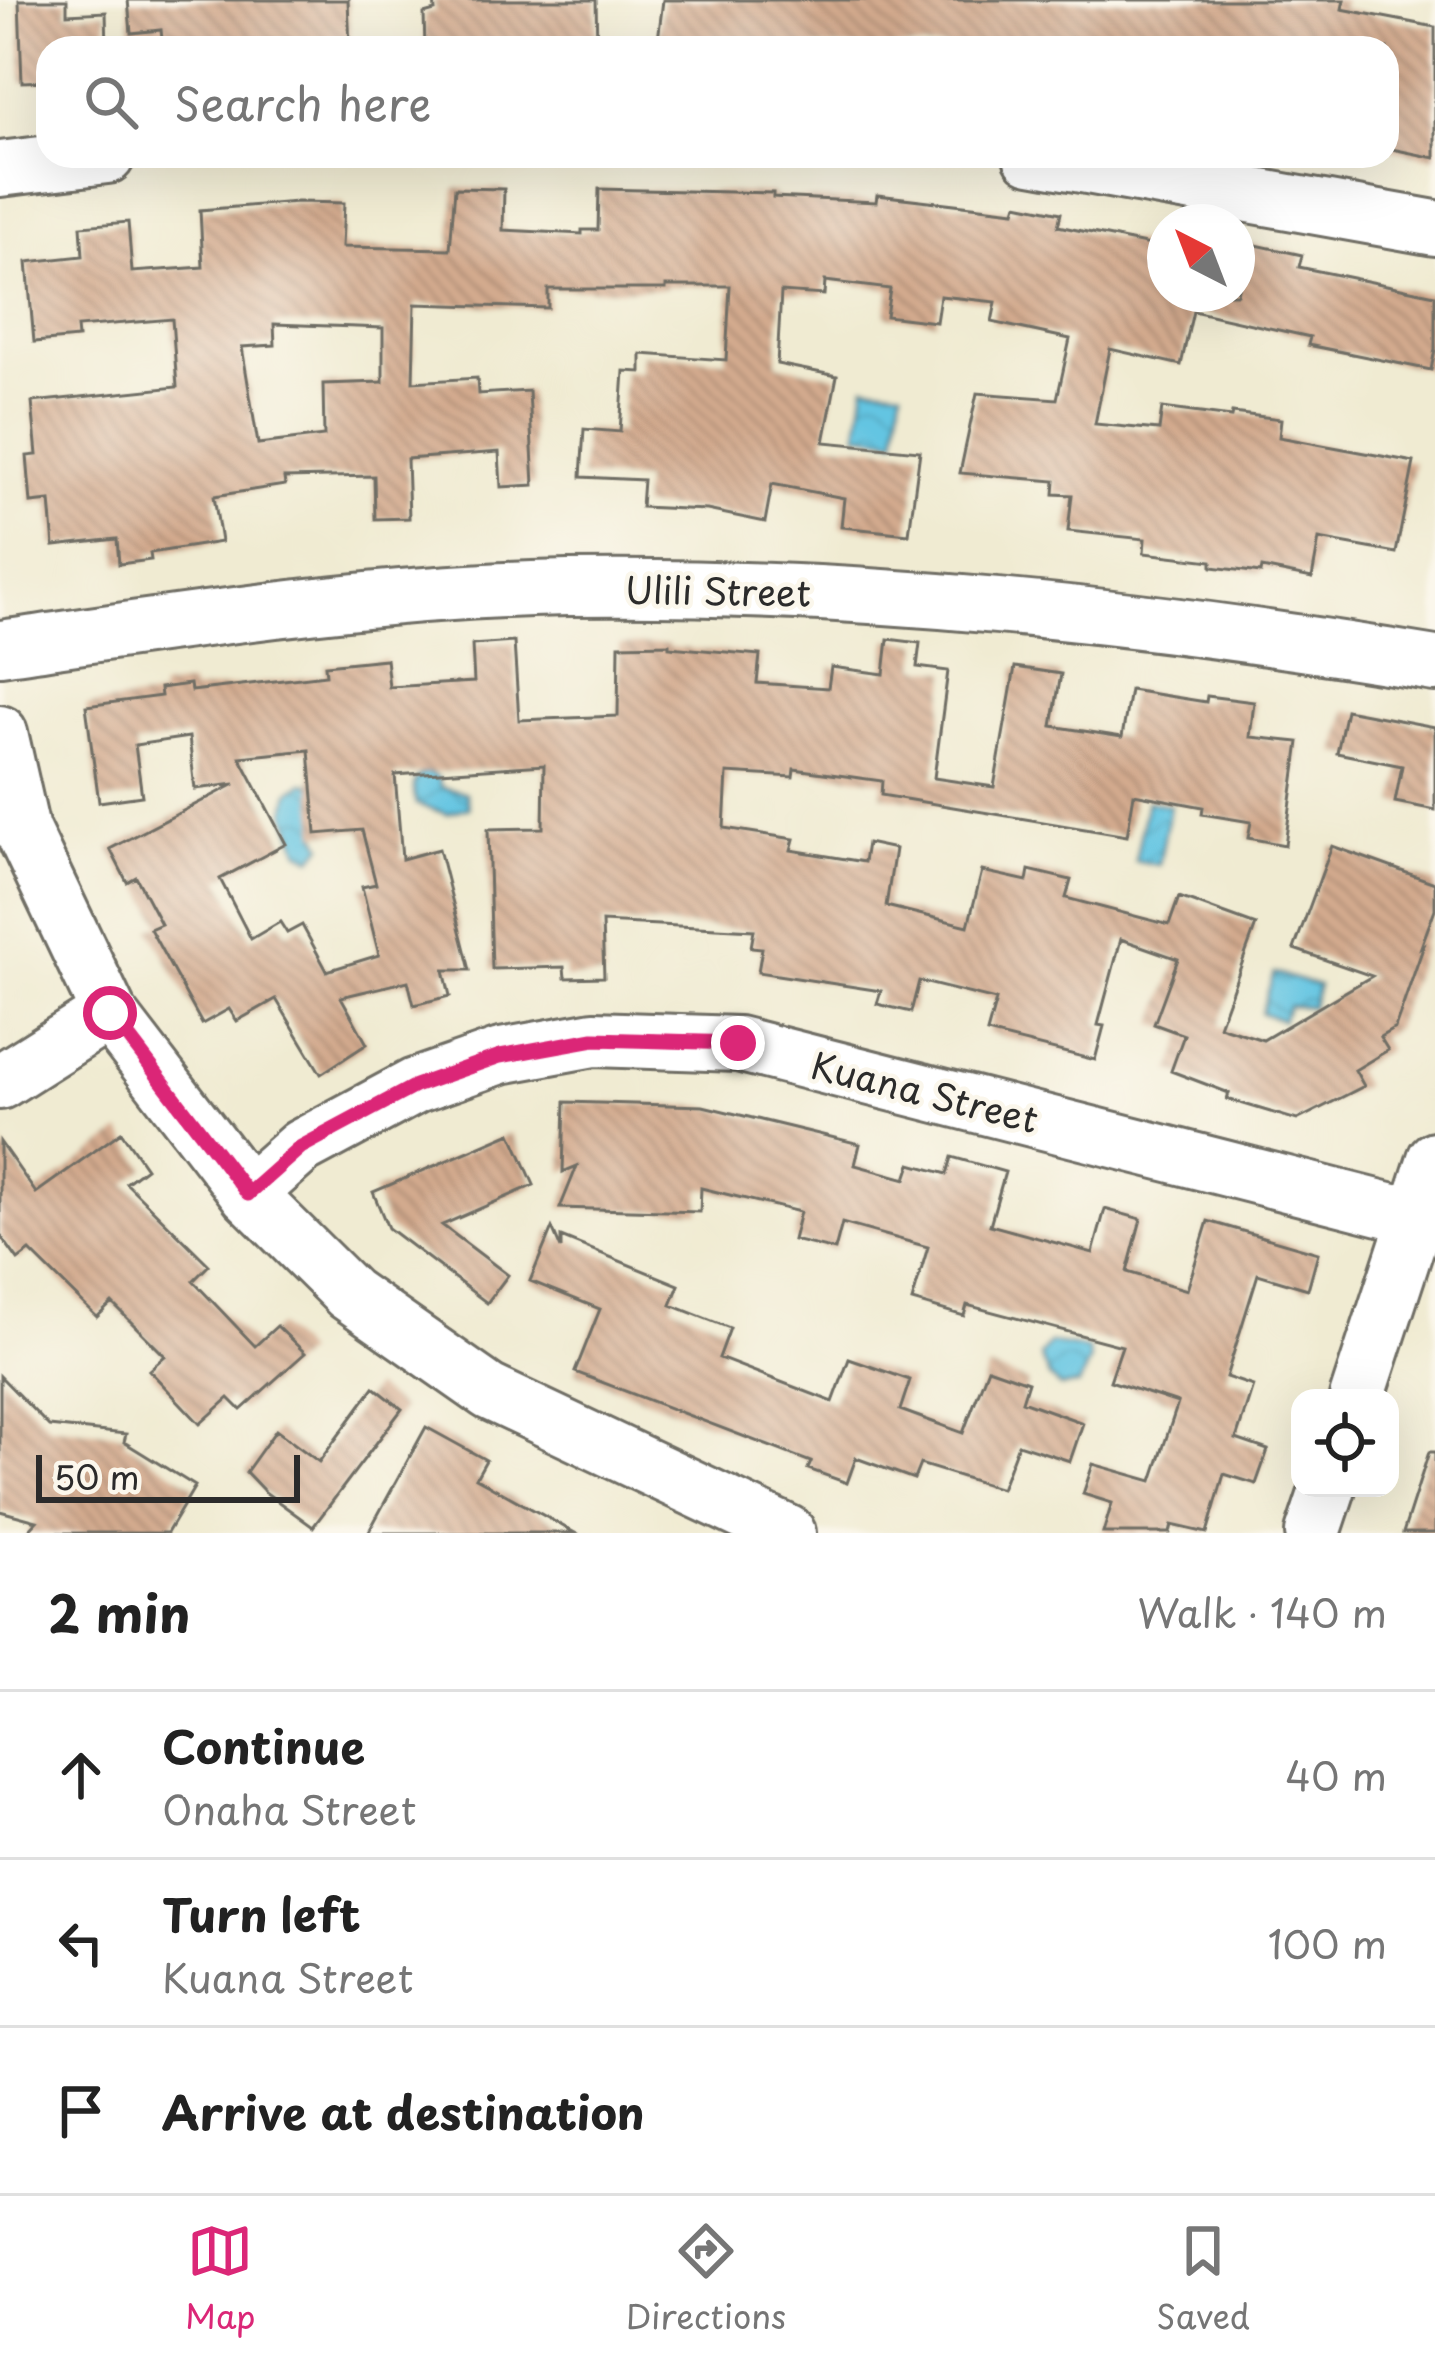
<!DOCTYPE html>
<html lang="en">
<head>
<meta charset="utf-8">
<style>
	body { margin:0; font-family:"Playpen Sans",sans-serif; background:#f2f2f2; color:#222 }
	.controls { position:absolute; right:36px; bottom:36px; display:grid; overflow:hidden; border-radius:24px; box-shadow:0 12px 48px #0002 }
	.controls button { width:108px; height:108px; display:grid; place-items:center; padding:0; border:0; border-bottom:3px solid #e0e0e0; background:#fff; color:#222; font:60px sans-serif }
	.compass { position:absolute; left:1147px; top:204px; width:108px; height:108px; border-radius:50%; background:#fff; box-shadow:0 12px 48px #0002; rotate:318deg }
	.scale { position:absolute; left:36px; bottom:30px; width:264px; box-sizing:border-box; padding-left:12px; border:6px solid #2b2b2b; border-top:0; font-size:33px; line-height:42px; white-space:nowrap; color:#2b2b2b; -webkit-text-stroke:9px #fbf7ec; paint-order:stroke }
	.stop { position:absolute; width:36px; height:36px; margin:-27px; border:9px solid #db2777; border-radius:50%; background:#fff }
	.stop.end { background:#db2777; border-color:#fff; box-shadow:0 3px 12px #0008 }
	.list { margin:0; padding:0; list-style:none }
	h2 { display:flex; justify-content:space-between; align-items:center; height:156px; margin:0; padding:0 48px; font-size:51px }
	h2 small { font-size:39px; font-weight:400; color:#767676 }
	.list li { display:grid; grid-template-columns:78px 1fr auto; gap:36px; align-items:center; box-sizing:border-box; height:168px; padding:0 48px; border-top:3px solid #e0e0e0 }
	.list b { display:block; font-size:45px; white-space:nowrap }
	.list p { margin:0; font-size:39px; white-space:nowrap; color:#767676 }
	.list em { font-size:39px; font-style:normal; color:#767676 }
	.icon { flex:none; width:66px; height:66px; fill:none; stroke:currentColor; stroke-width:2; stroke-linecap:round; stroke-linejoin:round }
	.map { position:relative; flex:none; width:1435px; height:1533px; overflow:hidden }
	.search { position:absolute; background:#fff; box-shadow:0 12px 48px #0002; left:36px; right:36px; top:36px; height:132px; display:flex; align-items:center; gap:30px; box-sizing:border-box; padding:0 42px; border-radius:36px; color:#767676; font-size:45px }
	.sheet { height:660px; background:#fff }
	nav { display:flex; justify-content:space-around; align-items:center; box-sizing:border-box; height:168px; border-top:3px solid #e0e0e0; background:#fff; font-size:33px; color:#767676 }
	nav a { display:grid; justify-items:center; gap:6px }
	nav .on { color:#db2777 }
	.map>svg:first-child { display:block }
</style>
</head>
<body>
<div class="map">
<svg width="1435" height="1533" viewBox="0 0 1435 1533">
	<defs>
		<pattern id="water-waves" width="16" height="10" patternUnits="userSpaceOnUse" patternTransform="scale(3)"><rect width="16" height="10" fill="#64c5e2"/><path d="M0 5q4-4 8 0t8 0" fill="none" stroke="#57a9c2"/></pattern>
		<pattern id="building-back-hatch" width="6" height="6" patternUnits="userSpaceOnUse" patternTransform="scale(3)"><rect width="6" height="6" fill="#d3aa8e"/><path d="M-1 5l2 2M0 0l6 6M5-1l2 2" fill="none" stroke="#ab8b74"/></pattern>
	</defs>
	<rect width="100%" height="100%" fill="#fbf7ec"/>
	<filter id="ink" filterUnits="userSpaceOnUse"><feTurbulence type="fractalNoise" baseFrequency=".00833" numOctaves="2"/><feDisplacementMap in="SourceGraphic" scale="24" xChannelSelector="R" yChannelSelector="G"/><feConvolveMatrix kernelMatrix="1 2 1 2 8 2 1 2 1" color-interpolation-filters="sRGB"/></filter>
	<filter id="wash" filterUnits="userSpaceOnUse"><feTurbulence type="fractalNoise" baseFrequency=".004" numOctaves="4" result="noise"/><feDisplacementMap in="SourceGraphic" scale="48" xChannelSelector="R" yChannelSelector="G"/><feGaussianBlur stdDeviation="2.7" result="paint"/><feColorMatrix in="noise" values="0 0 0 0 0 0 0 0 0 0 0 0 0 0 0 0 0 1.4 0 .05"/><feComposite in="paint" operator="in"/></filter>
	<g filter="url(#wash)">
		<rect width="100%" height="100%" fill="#f0ebd2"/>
		<path fill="url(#water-waves)" stroke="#487886" stroke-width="3" d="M865 385 902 389 896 439 858 434Z
			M427 772 438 778 441 787 466 793 469 807 447 814 416 804C413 789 411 778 427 772Z
			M304 783 316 786 317 834 323 845 313 858 300 852 286 812 290 791Z
			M1147 801 1170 806 1159 865 1135 861Z
			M1274 973 1318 986 1311 1007 1288 1006 1282 1020 1261 1013Z
			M1050 1343 1088 1350 1090 1360 1079 1385 1060 1387 1049 1377 1040 1356Z"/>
		<g id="blocks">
			<path fill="url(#building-back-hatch)" fill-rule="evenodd" d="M19 0H67V14L106 12 107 48H48V81L22 82Z
				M128 0H348L350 48H163L161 30 131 33Z
				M434 0H596L597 46 476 42V48H425L424 14 435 11Z
				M663 0H1344L1342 9 1435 27V158L1387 148V48H1311L1261 38 1259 48 1226 42 1225 48H698V42L658 40Z
				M455 188 504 189 503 230 582 234V230H598L599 189 773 193V197L876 202 877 195 1015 211 1017 204 1061 213 1058 226 1165 248V294H1237L1247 243 1302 255 1299 267 1435 295V349L1431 370 1308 345 1310 337 1193 311 1181 365 1110 349 1095 424 1159 430 1162 408 1231 417 1232 413 1281 419 1279 437 1414 462 1396 553 1319 539 1312 578 1262 568 1261 573 1212 567V561L1144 553 1145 539 1068 531 1072 495 1054 494 1055 481 960 473 977 393 1057 399 1070 339 992 322 996 302 940 296 936 322 886 316 890 289 825 281 824 295 781 292 777 364 837 376 824 442 920 451 909 534 841 527 844 498 772 484 765 522 707 510 641 507 643 480 581 477 584 429 620 432 624 371 641 372V354L726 360 730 286H666V289H548V308L415 304 413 382 477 378 478 394 529 391 534 485 501 487 499 452 407 459 409 518 375 519 374 476 284 478 285 485 214 496 221 542 150 553 151 560 119 564 117 539 54 546 50 501 31 503 27 456 37 455 32 402 177 387 172 319 77 327 78 338 34 342 27 262 83 256 81 226 128 222 132 272 203 267 200 210 297 202 344 203 342 247 450 249ZM274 324 383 328V382L323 384 324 436 258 444 242 347 275 345Z
				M888 639 920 643 917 667 948 671 934 778 994 787 1015 667 1061 674 1052 726 1122 737 1130 690 1206 702 1207 696 1254 702 1250 737 1299 742 1285 845 1248 838 1251 822 1202 814 1203 807 1134 794 1127 836 881 795 882 781 794 769 793 777 727 773 724 828 794 839 791 850 864 862 867 843 895 849 886 906 968 926 982 871 1027 881 1029 870 1071 880 1066 898 1169 925 1179 897 1256 925 1219 1026 1263 1040 1372 976 1294 949 1332 846 1435 883V909L1421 947 1424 945 1395 1028 1380 1037 1388 1050 1355 1070 1364 1086 1297 1120 1227 1099 1229 1093 1171 1071 1184 1035 1154 1024 1178 959 1121 939 1098 1025 1104 1026 1095 1060 987 1033 996 1000 919 981 911 1012 877 1004 881 991 758 972 762 948 751 947 754 930 602 922 604 977 565 978 564 967 492 969 488 829 543 828 544 765 395 775 402 859 439 849 470 970H444L450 996 414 1005 408 981 341 997 367 1044 321 1074 276 999 237 1021 229 1009 202 1024 150 929 161 924 136 877 127 882 110 849 235 784 195 789 189 737 135 745 142 796 99 802 86 706 161 696 160 688 190 684 191 691 326 675 325 665 386 659 389 687 474 682 472 645 514 642 519 720 618 716 619 645 669 644V647L760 655 757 683 828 688 831 667 884 674ZM309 750 316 834 362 830 376 884 362 887 379 955 327 971 302 925 287 933 280 922 251 939 220 879 286 844 240 757Z
				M1346 710 1435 727V810L1395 802 1402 766 1337 753Z
				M565 1102 703 1106 860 1144 855 1165 906 1179 911 1164 947 1174 952 1157 1005 1172 990 1225 1093 1253 1105 1209 1141 1219 1127 1272 1187 1290 1208 1221 1318 1253 1308 1289 1258 1274 1226 1377 1253 1386 1236 1439 1268 1450 1256 1484 1224 1474 1207 1533 1172 1525 1170 1533H1103L1112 1503 1083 1494 1093 1464 1152 1481 1178 1403 1110 1381 1122 1346 967 1305 964 1316 912 1301 928 1247 842 1223 835 1250 793 1240 800 1212 701 1188 700 1212 560 1208 577 1166 563 1172Z
				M121 1132 146 1168 126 1183 209 1265 193 1281 255 1346 277 1326 305 1353 241 1410 229 1398 200 1424 149 1370 165 1356 112 1303 97 1317 30 1251 18 1260 0 1235V1142L36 1193Z
				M511 1133 534 1185 442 1225 508 1275 487 1303 388 1228 373 1192Z
				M552 1228 561 1249V1237L679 1285 671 1305 730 1328 719 1358 833 1402 849 1359 910 1380 900 1410 963 1433 988 1368 1028 1382 1022 1401 1083 1423 1070 1461 1018 1444 1001 1489 920 1464 914 1479 856 1458 847 1483 808 1469 811 1462 575 1372 600 1309 530 1281Z
				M0 1376 49 1426 126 1434 124 1442 195 1486 167 1533H26L37 1521 0 1511Z
				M374 1387 402 1409 313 1527 265 1492 246 1472 276 1430 319 1462Z
				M426 1427 486 1460 476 1478 575 1533H368Z
				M1429 1452H1435V1533H1403Z"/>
		</g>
	</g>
	<g filter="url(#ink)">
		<use href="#blocks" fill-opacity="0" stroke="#706e65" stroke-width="3"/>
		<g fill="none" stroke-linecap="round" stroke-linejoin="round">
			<g stroke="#706e65" stroke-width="60">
				<path id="minor" d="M1031 156 1435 228
					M0 169 107 156
					M0 648C189 621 377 591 568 588 858 584 1149 616 1435 664
					M0 733 22 830 109 1013 248 1194 349 1294 489 1392 788 1533
					M0 1082 109 1013
					M248 1194 301 1147 415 1086 501 1056 594 1039 738 1044 1416 1217
					M1357 1398 1435 1159
					M1313 1533 1328 1488"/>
			</g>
			<use href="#minor" stroke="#fff" stroke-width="54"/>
		</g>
	</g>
	<g fill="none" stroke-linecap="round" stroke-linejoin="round" filter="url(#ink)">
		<path stroke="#db2777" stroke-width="15" d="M110 1013 248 1194 301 1147 415 1086 500 1056 594 1039 738 1043"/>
	</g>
	<g text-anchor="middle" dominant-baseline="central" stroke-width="9" stroke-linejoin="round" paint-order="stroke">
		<g font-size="36" fill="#2b2b2b" stroke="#fbf7ec">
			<text transform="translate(718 590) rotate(1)">Ulili Street</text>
			<text transform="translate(925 1091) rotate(14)">Kuana Street</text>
		</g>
	</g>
</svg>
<div class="controls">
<button><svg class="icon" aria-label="locate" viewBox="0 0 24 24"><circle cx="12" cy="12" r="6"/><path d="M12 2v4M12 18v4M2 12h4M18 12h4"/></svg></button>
</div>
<svg class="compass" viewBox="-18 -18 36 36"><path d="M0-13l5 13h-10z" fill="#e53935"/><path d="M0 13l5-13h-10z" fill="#767676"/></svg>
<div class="scale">50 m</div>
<div class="stop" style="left:110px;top:1013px"></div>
<div class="stop end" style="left:738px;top:1043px"></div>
<div class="search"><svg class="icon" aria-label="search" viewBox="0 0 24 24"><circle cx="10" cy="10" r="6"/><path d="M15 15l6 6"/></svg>Search here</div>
</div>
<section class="sheet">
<h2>2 min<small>Walk · 140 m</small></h2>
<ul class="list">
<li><svg class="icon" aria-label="ahead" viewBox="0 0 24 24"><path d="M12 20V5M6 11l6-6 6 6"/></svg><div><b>Continue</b><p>Onaha Street</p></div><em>40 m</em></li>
<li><svg class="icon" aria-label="left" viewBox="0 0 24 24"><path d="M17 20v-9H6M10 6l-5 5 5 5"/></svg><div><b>Turn left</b><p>Kuana Street</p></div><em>100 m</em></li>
<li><svg class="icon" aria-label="arrive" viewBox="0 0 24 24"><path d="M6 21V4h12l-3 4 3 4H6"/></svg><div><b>Arrive at destination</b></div></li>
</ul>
</section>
<nav>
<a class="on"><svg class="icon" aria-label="map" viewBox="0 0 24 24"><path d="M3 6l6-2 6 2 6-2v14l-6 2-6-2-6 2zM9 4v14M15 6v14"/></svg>Map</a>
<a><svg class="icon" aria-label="directions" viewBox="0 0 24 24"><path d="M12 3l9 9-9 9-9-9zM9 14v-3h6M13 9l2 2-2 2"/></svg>Directions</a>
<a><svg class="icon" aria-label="saved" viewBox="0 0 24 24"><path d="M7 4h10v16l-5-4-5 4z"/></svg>Saved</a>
</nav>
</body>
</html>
